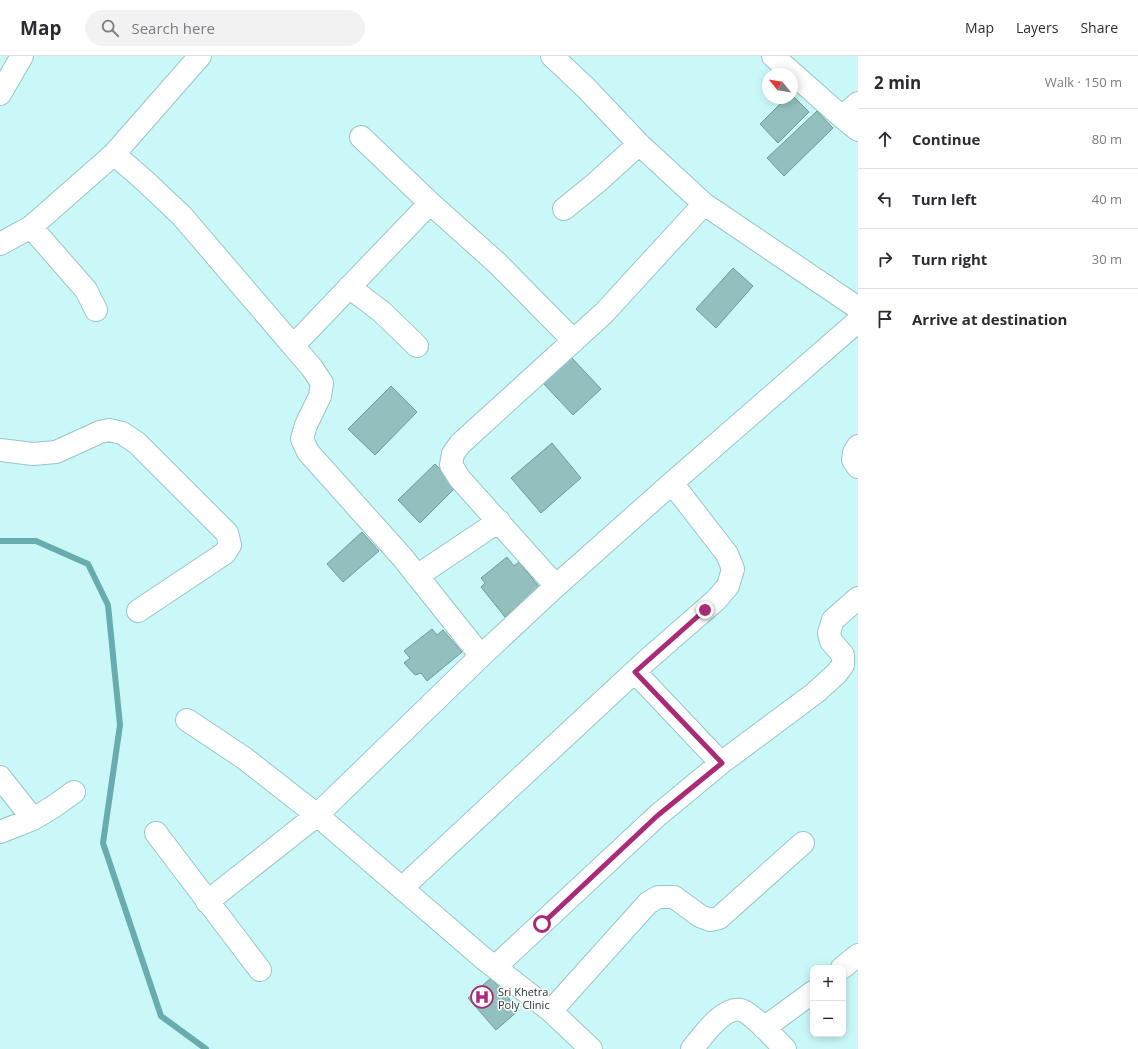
<!DOCTYPE html>
<html lang="en">
<head>
<meta charset="utf-8">
<style>
	body { margin:0; font-family:"Open Sans",sans-serif; background:#f2f2f3; color:#2b2b33 }
	.controls { position:absolute; right:12px; bottom:12px; display:grid; overflow:hidden; border-radius:8px; box-shadow:0 2px 10px #0003 }
	.controls button { width:36px; height:36px; display:grid; place-items:center; padding:0; border:0; border-bottom:1px solid #e1e1e2; background:#fff; color:#2b2b33; font:20px sans-serif }
	.compass { position:absolute; left:762px; top:12px; width:36px; height:36px; border-radius:50%; background:#fff; box-shadow:0 2px 10px #0003; rotate:300deg }
	.stop { position:absolute; width:12px; height:12px; margin:-9px; border:3px solid #aa2a78; border-radius:50%; background:#fff }
	.stop.end { background:#aa2a78; border-color:#fff; box-shadow:0 1px 4px #0008 }
	.list { margin:0; padding:0; list-style:none }
	h2 { display:flex; justify-content:space-between; align-items:center; height:52px; margin:0; padding:0 16px; font-size:17px }
	h2 small { font-size:13px; font-weight:400; color:#7c7c81 }
	.list li { display:grid; grid-template-columns:26px 1fr auto; gap:12px; align-items:center; box-sizing:border-box; height:60px; padding:0 16px; border-top:1px solid #e1e1e2 }
	.list b { display:block; font-size:15px; white-space:nowrap }
	.list em { font-size:13px; font-style:normal; color:#7c7c81 }
	.icon { flex:none; width:22px; height:22px; fill:none; stroke:currentColor; stroke-width:2; stroke-linecap:round; stroke-linejoin:round }
	.map { position:relative; flex:none; width:858px; height:993px; overflow:hidden }
	header { display:flex; align-items:center; gap:24px; box-sizing:border-box; height:56px; padding:0 20px; background:#fff; border-bottom:1px solid #e1e1e2 }
	header strong { font-size:19px }
	nav { display:flex; gap:22px; margin-inline-start:auto; font-size:14px }
	.search { width:280px; height:36px; background:#f2f2f3; display:flex; align-items:center; gap:10px; box-sizing:border-box; padding:0 14px; border-radius:22px; color:#7c7c81; font-size:15px }
	main { display:flex }
	aside { flex:1; background:#fff }
	.map>svg:first-child { display:block }
</style>
</head>
<body>
<header>
<strong>Map</strong>
<div class="search"><svg class="icon" aria-label="search" viewBox="0 0 24 24"><circle cx="10" cy="10" r="6"/><path d="M15 15l6 6"/></svg>Search here</div>
<nav><a>Map</a><a>Layers</a><a>Share</a></nav>
</header>
<main>
<div class="map">
<svg width="858" height="993" viewBox="0 0 858 993">
	<rect width="100%" height="100%" fill="#caf8f8"/>
	<g fill="none" stroke-linecap="round" stroke-linejoin="round">
		<path stroke="#69acad" stroke-width="6" d="M0 485H36L88 508 108 549 120 669 103 787 161 960 206 993"/>
	</g>
	<path fill="#93bfbf" stroke="#6f9a9a" d="M792 39 809 56 778 87 760 68 786 42H792Z
		M817 55 833 72 784 120 767 102Z
		M733 212 753 230 716 272 696 253Z
		M571 301 601 333 573 359 543 327Z
		M391 330 417 356 375 399 348 373Z
		M552 387 581 422 541 457 511 422Z
		M435 408 457 430 420 467 398 444Z
		M362 476 379 495 343 526 327 508Z
		M507 501 514 510 519 506 540 532 505 561 481 531 485 527 481 522Z
		M432 573 437 579 443 574 462 596 427 625 421 617 415 619 404 607 410 602 404 595Z
		M491 922 519 954 496 974 468 942Z"/>
	<g fill="none" stroke-linecap="round" stroke-linejoin="round">
		<g stroke="#99c5c5" stroke-width="24">
			<path id="minor" d="M552 0 587 33 639 88 704 148 858 252
				M773 0 842 61 858 74
				M0 38 22 0
				M842 61 858 47
				M361 81 430 147 497 207 574 285
				M114 98 145 125 182 160 312 312 322 327 320 340 306 369 302 383 308 396 403 502 481 600
				M564 153 596 127 639 88
				M31 171 86 234 96 254
				M0 188 31 171 114 98 200 0
				M349 231 382 256 417 290
				M293 290 430 147
				M858 390 854 397 853 404 858 411
				M0 394 33 398 56 396 100 376 109 374 122 377 137 387 227 477 230 489 225 497 138 555
				M417 520 499 465
				M556 530 460 423 451 409 453 398 460 388 604 257 704 148
				M635 616 721 707
				M187 664 244 702 317 759 483 902 551 955 591 993
				M0 721 33 763
				M0 776 33 763 53 751 74 736
				M156 777 260 914
				M402 832 646 605 716 544 728 530 733 513 727 498 672 427
				M207 846 317 759 481 600 556 530 672 427 858 265
				M495 911 657 760 721 707 815 637 837 617 843 609V599L831 585 829 577 833 564 858 542
				M842 912 858 899
				M551 955 648 847 658 841H674L700 860 710 864 719 862 803 787
				M764 972 813 936
				M692 993C702 981 723 950 741 954 752 957 776 984 785 993"/>
		</g>
		<use href="#minor" stroke="#fff" stroke-width="22"/>
	</g>
	<g fill="none" stroke-linecap="round" stroke-linejoin="round">
		<path stroke="#aa2a78" stroke-width="5" d="M542 868 657 760 722 707 635 616 705 554"/>
	</g>
	<defs>
		<g id="hospital-ring" transform="scale(1.15)"><circle r="9.5" fill="#fff" stroke="#aa2a78" stroke-width="1.5"/><path d="M-5-5h3v3.5h4V-5h3V5h-3V1.5h-4V5h-3Z" fill="#aa2a78"/></g>
	</defs>
	<g fill-rule="evenodd">
		<use href="#hospital-ring" x="482" y="941"/>
	</g>
	<g text-anchor="middle" dominant-baseline="central" stroke-width="3" stroke-linejoin="round" paint-order="stroke">
		<g font-size="11" fill="#243636" stroke="#fff" text-anchor="start">
			<text x="498" y="935">Sri Khetra<tspan x="498" dy="13">Poly Clinic</tspan></text>
		</g>
	</g>
</svg>
<div class="controls">
<button>+</button>
<button>−</button>
</div>
<svg class="compass" viewBox="-18 -18 36 36"><path d="M0-13l5 13h-10z" fill="#e53935"/><path d="M0 13l5-13h-10z" fill="#7c7c81"/></svg>
<div class="stop" style="left:542px;top:868px"></div>
<div class="stop end" style="left:705px;top:554px"></div>
</div>
<aside>
<h2>2 min<small>Walk · 150 m</small></h2>
<ul class="list">
<li><svg class="icon" aria-label="ahead" viewBox="0 0 24 24"><path d="M12 20V5M6 11l6-6 6 6"/></svg><div><b>Continue</b></div><em>80 m</em></li>
<li><svg class="icon" aria-label="left" viewBox="0 0 24 24"><path d="M17 20v-9H6M10 6l-5 5 5 5"/></svg><div><b>Turn left</b></div><em>40 m</em></li>
<li><svg class="icon" aria-label="right" viewBox="0 0 24 24"><path d="M7 20v-9h11M14 6l5 5-5 5"/></svg><div><b>Turn right</b></div><em>30 m</em></li>
<li><svg class="icon" aria-label="arrive" viewBox="0 0 24 24"><path d="M6 21V4h12l-3 4 3 4H6"/></svg><div><b>Arrive at destination</b></div></li>
</ul>
</aside>
</main>
</body>
</html>
